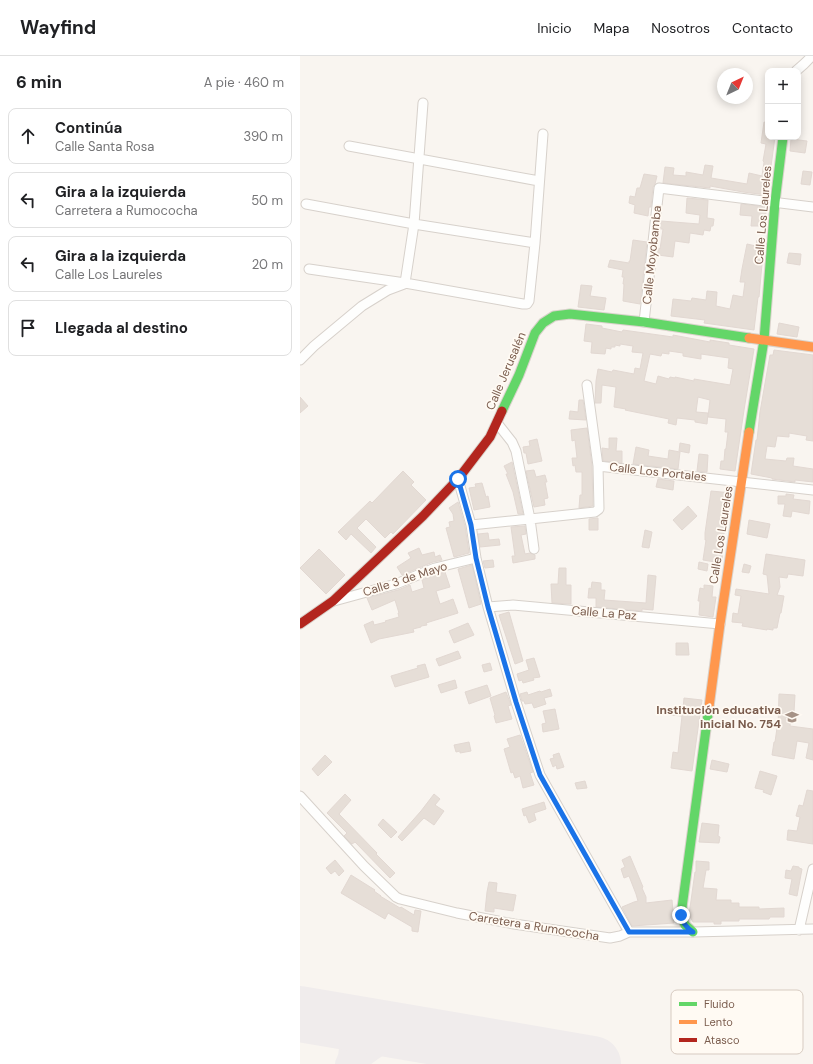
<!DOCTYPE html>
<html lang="es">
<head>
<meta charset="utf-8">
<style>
	body { margin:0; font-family:"DM Sans",sans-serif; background:#f6f6f6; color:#202124 }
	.controls { position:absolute; right:12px; top:12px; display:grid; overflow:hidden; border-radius:8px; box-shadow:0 2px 10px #0003 }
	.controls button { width:36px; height:36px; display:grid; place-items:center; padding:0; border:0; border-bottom:1px solid #e0e0e0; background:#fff; color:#202124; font:20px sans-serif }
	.compass { position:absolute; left:417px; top:12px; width:36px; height:36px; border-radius:50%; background:#fff; box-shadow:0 2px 10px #0003; rotate:43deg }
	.stop { position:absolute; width:12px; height:12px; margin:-9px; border:3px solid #1a73e8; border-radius:50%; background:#fff }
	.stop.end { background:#1a73e8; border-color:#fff; box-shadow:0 1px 4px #0008 }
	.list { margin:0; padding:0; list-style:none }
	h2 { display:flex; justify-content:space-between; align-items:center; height:52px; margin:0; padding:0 16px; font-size:17px }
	h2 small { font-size:13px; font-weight:400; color:#757577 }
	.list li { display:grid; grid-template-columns:26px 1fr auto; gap:12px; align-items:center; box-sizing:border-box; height:56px; margin:0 8px 8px; padding:0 8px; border:1px solid #e0e0e0; border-radius:8px }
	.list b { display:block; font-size:15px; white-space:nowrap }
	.list p { margin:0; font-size:13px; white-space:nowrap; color:#757577 }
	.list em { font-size:13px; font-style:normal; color:#757577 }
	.icon { flex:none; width:22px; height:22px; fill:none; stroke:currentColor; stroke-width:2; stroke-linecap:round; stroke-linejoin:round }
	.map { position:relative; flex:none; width:513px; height:1008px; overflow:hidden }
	header { display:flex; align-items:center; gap:24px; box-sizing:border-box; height:56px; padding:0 20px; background:#fff; border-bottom:1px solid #e0e0e0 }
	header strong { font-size:19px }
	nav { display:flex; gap:22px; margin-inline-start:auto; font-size:14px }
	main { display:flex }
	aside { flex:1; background:#fff }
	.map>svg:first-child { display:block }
</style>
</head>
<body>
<header>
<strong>Wayfind</strong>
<nav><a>Inicio</a><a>Mapa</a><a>Nosotros</a><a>Contacto</a></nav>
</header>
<main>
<aside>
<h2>6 min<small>A pie · 460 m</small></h2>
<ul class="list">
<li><svg class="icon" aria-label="ahead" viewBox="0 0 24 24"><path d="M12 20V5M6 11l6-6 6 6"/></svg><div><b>Continúa</b><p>Calle Santa Rosa</p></div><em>390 m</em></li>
<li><svg class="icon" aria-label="left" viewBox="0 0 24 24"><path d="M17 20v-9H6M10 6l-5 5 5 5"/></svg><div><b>Gira a la izquierda</b><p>Carretera a Rumococha</p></div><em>50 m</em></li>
<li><svg class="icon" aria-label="left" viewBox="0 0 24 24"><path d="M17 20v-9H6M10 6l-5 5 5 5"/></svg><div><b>Gira a la izquierda</b><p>Calle Los Laureles</p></div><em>20 m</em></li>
<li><svg class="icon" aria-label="arrive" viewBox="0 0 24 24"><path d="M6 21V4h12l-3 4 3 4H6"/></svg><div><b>Llegada al destino</b></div></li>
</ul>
</aside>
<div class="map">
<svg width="513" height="1008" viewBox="0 0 513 1008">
	<rect width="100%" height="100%" fill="#f9f5f0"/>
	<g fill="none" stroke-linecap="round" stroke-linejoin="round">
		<path stroke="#f0ecec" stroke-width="22" d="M3 958C13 961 25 962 34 967 49 974 54 994 46 1008
			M53 1008C64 1000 76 989 90 984 103 980 117 980 131 980"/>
		<path stroke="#f0ecec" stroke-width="56" d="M0 958 293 1008"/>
	</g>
	<path fill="#e6ded7" stroke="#e2d8d2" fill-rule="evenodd" d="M464 66 468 67V81H475L467 139 443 136 410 130V132L363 127 365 111 374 112 373 119 386 120V116L403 119 405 109 413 110 411 122 447 128 449 117 462 120 464 106 463 105 466 88 461 87Z
		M491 83 507 85 505 97 490 95Z
		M503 115 512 116 510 129 501 128Z
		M344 118 357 120 355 128 353 131 351 151H349L348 160 334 157 335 149 329 147 330 140 335 141 337 132H340Z
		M387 142 408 144 407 162 414 163 413 170H411L410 175 404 174 403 179 390 177 389 187 375 185 373 201 358 199V192L360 193 363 173H360L361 165 399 168 400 159 386 157Z
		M441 148 467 151 465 162H464V166H459V170H451L452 160 440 159Z
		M333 184 347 186 340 248 323 245 324 228H323L324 221H322L323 214 308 211 310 204 329 207V205H330Z
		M457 184 464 186 459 241H458L454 274 404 267 405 264 371 260 373 243 391 245 392 242 406 244 407 235 417 236 416 250 430 253 433 239 443 241 445 226H440L442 213 447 188 456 190Z
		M489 197 501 198 500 209 487 207Z
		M281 229 292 230 290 240 306 242 304 254 278 251Z
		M479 267 499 271 497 281 477 278Z
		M286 268 302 270V272L322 276 323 274 373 281V279L410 286V284L429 287V289L454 293 444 354 435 415 420 413 421 405H424L425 393H426L428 376H425L426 363 408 361 410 344 398 341 396 356 408 357 407 368 395 366V364L377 362 376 369 368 367 369 363 325 354 326 353 314 351 316 331 302 329 301 347H295L296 325 298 313 312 316 313 314 334 318 335 312 340 313 343 297 332 296 333 290 320 288V290L315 289V291H311V293L306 292 305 298 291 297 292 286 284 285ZM369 295 383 297V300L401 303V298L429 302 428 312 433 313 430 329 394 323V325L375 321V322L370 321 369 323 358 320 356 328 344 325 350 298 361 300 362 297 369 298Z
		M474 294 513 299V385L506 384 507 380 489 377V381L477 380 475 391 467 390 465 403 486 405 487 402H494L493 410 513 413V426L495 424V426L472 423V422L451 418 456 384H457L460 356 470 299H473Z
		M0 341 8 350 0 357Z
		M279 344H283L286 364 269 363 270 355 278 356Z
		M287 372 292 410 293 450 279 452 280 439H282V416H276L275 409 273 410 272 402H277L275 384 272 385 271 374Z
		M309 382H317L316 395H322V407L303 405 302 392 309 393Z
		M237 383 242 405 228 408 226 397H224L223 391 230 390 229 385Z
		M380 387 390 389 389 397 379 395Z
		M336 391 349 394 348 400 368 403 369 394 380 396 378 413 333 408Z
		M399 398 408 399 407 416 397 415Z
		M212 406 223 458H218L213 436 206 418H208L204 410Z
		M234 414 236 421 245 419 247 426H245L248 442 244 443 245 449 234 451 226 415Z
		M103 415 114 426 111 429 126 444 93 478 91 476 85 482 66 463 57 472 76 491 71 497 51 478 46 484 38 476 70 445 72 447Z
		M358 423 374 425 373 434 356 431Z
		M182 427 186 441 188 440 190 451 174 454 169 432 176 431 175 428Z
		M411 435 432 437 428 464H425L424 478H421L420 497H423L421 507 403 504 406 484H405V477Z
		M486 438 494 439 493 443 510 445 509 458 492 455 491 461 483 460 485 448H478V440H486Z
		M158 446 165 470 169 497 154 501 146 472 150 471 149 466 154 465 153 458 149 452Z
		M388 450 397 460 382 474 373 464Z
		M298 462V474H289V463Z
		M449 464 470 468 467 482 447 478Z
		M225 470 226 478 221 479 225 498 230 497 235 499V503L213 507 212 500H215L211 471Z
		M345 474 352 476 349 492 342 491Z
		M188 477 189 484 199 483 200 489 180 491 178 478Z
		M119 492 122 499 134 496 135 501 140 499 142 504 133 506 102 519 97 511 111 502 108 497Z
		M19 493 45 519 26 538 0 512Z
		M466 498 505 504 503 520 488 518 487 522 479 521 480 531 477 539 484 540 481 557H480L477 572H473V574L467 573V574L442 570 443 567 432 566 433 557 438 558 441 540 435 539 436 533 469 538 467 519 463 518Z
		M193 504 194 511 185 512 183 505Z
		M399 506 408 508 407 515 398 513Z
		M444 508 451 510 449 517 442 516Z
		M172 509 181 548 169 552 158 513Z
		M259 512H266V529H271V548L252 547 251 528H258Z
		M145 516 150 531 136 535 140 548 153 543 158 557 126 567 127 569 121 570V571L113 573 114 576 79 583 71 587 64 569 73 565 74 569 86 566 85 565 99 561 98 557H99L95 544 72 554 67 542 98 534 110 529 112 536 124 532 122 524 137 518Z
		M348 519 356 520 353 554 342 553V555L296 551V542H288L289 532 291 533 292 526 301 527V534H305L304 544 346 547Z
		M404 529 413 530 412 541H416L413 561 399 559 400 545H398L400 532 404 533Z
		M209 556 223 605 215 608 199 559Z
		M168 567 174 579 154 587 149 575Z
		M376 587H388L389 599H376Z
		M158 595 161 602 139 610 136 603Z
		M234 602 240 621 233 622 234 624 223 627 222 624 219 625 217 618 229 614 226 604Z
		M190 607 192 614 184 616 182 609Z
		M125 608 129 621 95 631 91 620 118 612 117 610Z
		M155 624 157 632 141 637 138 629Z
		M187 629 191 640 169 648 165 636Z
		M250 633 252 640 244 642 246 648 234 652 232 647 225 648 224 645H222L220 638 227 636 228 639 240 635 241 636Z
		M206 636 211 649 208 650 212 663 196 667 194 660 195 659 190 642Z
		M479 638 495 639 494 656 491 655 490 670 513 673V704L506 702 509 687 497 685 494 703 472 699 474 686H475L477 672H478Z
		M384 642 402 644 392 715 371 712 373 696 378 697 382 660 370 659 371 652 383 653Z
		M255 653 259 673 243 676 242 668 246 667 243 655Z
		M220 679 233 716 230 717 234 729 223 732 220 720 215 722 213 716 211 717 204 693 210 691 207 683Z
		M169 686 171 695 160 697V695L156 696 154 689Z
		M259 697 264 711 257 713 256 709 253 711 250 703 254 702 253 699Z
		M25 699 32 706 18 720 12 713Z
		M412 704 429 708 427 716 410 713Z
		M460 715 477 720 471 739 463 736 464 734 455 732Z
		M285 725 287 732 277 733 275 727Z
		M507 734 513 735V788L487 784 488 774 497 775 500 761 496 760 499 749 503 750Z
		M45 738 51 744 39 758 77 797 76 798 95 817 90 822 55 786 52 788 44 780 47 777 27 757Z
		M134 738 140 743 135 749 144 755 134 769 124 762 102 785 98 781 121 755Z
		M244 746 246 753 234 757 236 764 229 767 226 759 224 760 222 753Z
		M83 763 97 776 91 782 78 769Z
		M402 767 419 769 418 780 420 781 419 787 399 786Z
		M330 800 343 831 342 832 346 841V847L372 844 374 867 332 870 322 851 334 846 338 845 336 838 329 820 324 822 321 813 325 811 322 804Z
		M35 804 44 815 39 820 35 815 31 818 26 812Z
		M396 805 409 806V814H406L403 832 417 833 416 844H431V847H439V851H459V853L484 852V861H470L469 863H439V865H421V868H414V866H393L389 859 395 816H396Z
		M493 810 499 811V812L502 813 497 840 489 838 492 823 485 822 486 814 491 815Z
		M51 819 75 834 74 835 81 840H80L100 852 101 851 114 859 115 854 121 855 118 876 112 875V871L88 857 85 863 41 837Z
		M189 826 197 827 196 836 216 839 213 855 194 852V856L185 855 187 836Z"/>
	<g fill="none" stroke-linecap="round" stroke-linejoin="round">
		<g stroke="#d7d1cb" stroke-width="11">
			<path id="street" d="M496 15 504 8 512 0
				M49 90 239 125
				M6 148 114 168 235 187
				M9 213 105 227 223 248H227L229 245 235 187 243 78
				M105 227 114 168 123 47
				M344 266 359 132 513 151
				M0 304 14 290 62 250 88 234 104 228
				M197 367 212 386 216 395 230 463 295 456 299 453 298 410 287 329
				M298 410 513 434
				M158 423 171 469 176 502 188 551 216 646 240 719 329 876
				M171 469 230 463 234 493
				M34 545 96 528 135 512 176 502
				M188 551 213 549 420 568
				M0 740 64 810 96 841 100 843 157 857 214 868 310 882 320 880 329 876H393L513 873
				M499 874 513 813"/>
		</g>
		<g stroke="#d9d2cb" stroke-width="11">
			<path id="fast" d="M202 355 219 319 235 277 243 267 254 260 270 258 344 266 449 282
				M449 376 464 284 475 146 483 81
				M393 876 385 869 381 859 409 651"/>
		</g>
		<g stroke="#d9d2cb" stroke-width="11">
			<path id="slow" d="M449 282 513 291
				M409 651 420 568 449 376"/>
		</g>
		<g stroke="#d9d2cb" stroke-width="11">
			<path id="jam" d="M0 568 33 545 123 460 158 423 190 381 202 355"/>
		</g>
		<use href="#street" stroke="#fefefd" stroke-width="9"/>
		<use href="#fast" stroke="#63d668" stroke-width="9"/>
		<use href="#slow" stroke="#ff974d" stroke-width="9"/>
		<use href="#jam" stroke="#b3261e" stroke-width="9"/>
	</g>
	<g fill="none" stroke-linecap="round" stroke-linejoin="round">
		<path stroke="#1a73e8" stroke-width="5" d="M158 423 171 469 176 502 188 551 216 646 240 719 329 876H393C387 872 382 867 381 859"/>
	</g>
	<defs>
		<g id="school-bare" transform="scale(1.08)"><path d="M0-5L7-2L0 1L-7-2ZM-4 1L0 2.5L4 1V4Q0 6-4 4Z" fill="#a69286" stroke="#fffaf3" stroke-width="2.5" paint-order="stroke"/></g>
	</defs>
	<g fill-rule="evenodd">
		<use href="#school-bare" x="492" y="661"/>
	</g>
	<g text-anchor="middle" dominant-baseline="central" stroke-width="3.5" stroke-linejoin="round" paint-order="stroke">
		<g font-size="12" fill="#7a5c4d" stroke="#fffaf3">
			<text transform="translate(463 159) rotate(-85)">Calle Los Laureles</text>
			<text transform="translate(352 199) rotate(-84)">Calle Moyobamba</text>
			<text transform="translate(206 315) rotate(-67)">Calle Jerusalén</text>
			<text transform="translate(358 416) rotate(6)">Calle Los Portales</text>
			<text transform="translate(421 479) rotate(-81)">Calle Los Laureles</text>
			<text transform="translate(105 523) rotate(-18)">Calle 3 de Mayo</text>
			<text transform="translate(304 557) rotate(5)">Calle La Paz</text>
			<text transform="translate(234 870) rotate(9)">Carretera a Rumococha</text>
		</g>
		<g font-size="12" font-weight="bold" fill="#7a5c4d" stroke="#fffaf3" text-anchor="end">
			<text x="481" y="654">Institución educativa<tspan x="481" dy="14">inicial No. 754</tspan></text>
		</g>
	</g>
	<rect x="371" y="934" width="132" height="64" rx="6" fill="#fffaf3" stroke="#d7cbc1" stroke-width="1"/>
	<rect x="379" y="946" width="18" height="4" fill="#63d668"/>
	<rect x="379" y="964" width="18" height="4" fill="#ff974d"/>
	<rect x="379" y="982" width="18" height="4" fill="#b3261e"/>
	<g font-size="11" fill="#7a5c4d">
		<text x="404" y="952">Fluido</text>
		<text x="404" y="970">Lento</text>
		<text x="404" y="988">Atasco</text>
	</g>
</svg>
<div class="controls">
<button>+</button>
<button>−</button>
</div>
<svg class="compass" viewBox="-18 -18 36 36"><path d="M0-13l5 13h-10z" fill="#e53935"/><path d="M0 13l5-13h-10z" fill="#757577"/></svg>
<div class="stop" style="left:158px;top:423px"></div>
<div class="stop end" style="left:381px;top:859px"></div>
</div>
</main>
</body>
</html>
